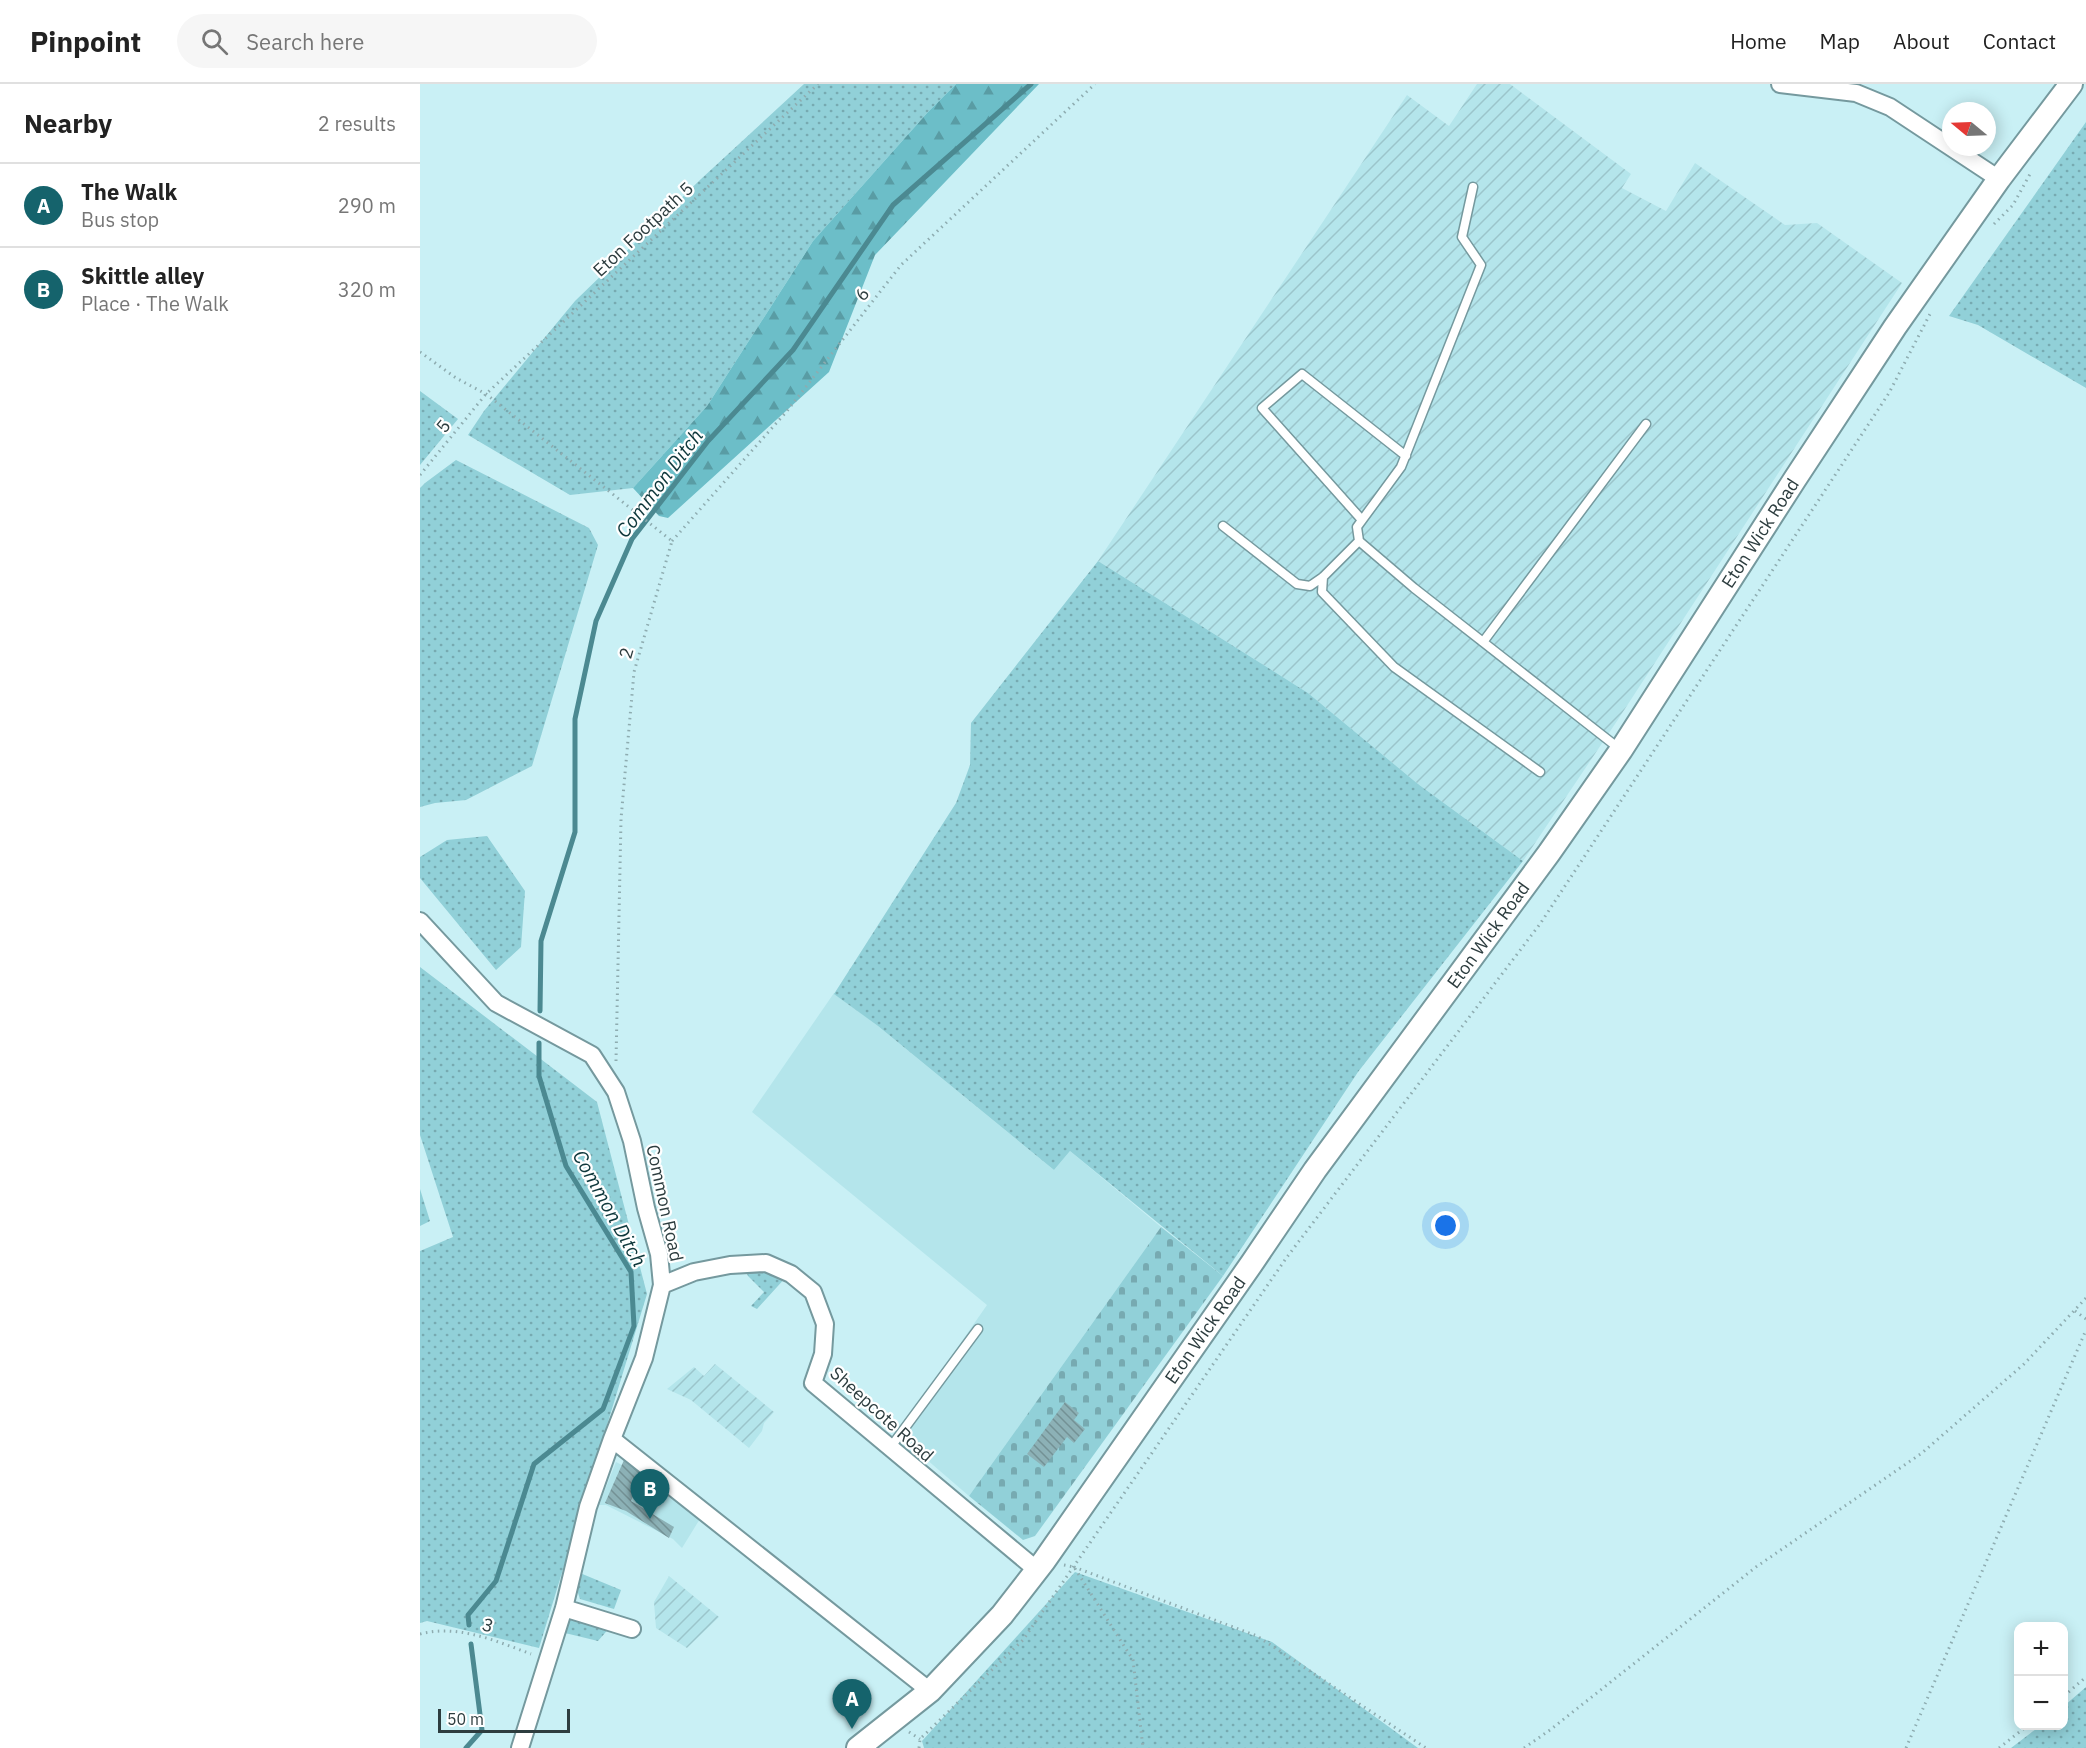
<!DOCTYPE html>
<html lang="en">
<head>
<meta charset="utf-8">
<style>
	body { margin:0; font-family:"IBM Plex Sans",sans-serif; background:#f6f6f6; color:#222 }
	.controls { position:absolute; right:18px; bottom:18px; display:grid; overflow:hidden; border-radius:12px; box-shadow:0 3px 15px #0003 }
	.controls button { width:54px; height:54px; display:grid; place-items:center; padding:0; border:0; border-bottom:2px solid #e0e0e0; background:#fff; color:#222; font:30px sans-serif }
	.compass { position:absolute; left:1522px; top:18px; width:54px; height:54px; border-radius:50%; background:#fff; box-shadow:0 3px 15px #0003; rotate:289deg }
	.scale { position:absolute; left:18px; bottom:15px; width:132px; box-sizing:border-box; padding-left:6px; border:3px solid #2d3d3f; border-top:0; font-size:16px; line-height:21px; white-space:nowrap; color:#2d3d3f; -webkit-text-stroke:4px #fff; paint-order:stroke }
	.you { position:absolute; left:1026px; top:1142px; width:21px; height:21px; margin:-15px; border:4px solid #fff; border-radius:50%; background:#1a73e8; box-shadow:0 0 0 9px #1a73e833 }
	.badge { display:grid; place-items:center; width:39px; height:39px; border-radius:50%; background:#15636c; color:#fff; font-size:20px; font-weight:700 }
	.pin { position:absolute; translate:-50% -50px; filter:drop-shadow(0 2px 3px #0008) }
	.pin::after { content:''; position:absolute; top:32px; width:21px; height:18px; background:inherit; clip-path:polygon(0 0,100% 0,50% 100%) }
	.list { margin:0; padding:0; list-style:none }
	h2 { display:flex; justify-content:space-between; align-items:center; height:78px; margin:0; padding:0 24px; font-size:26px }
	h2 small { font-size:20px; font-weight:400; color:#767676 }
	.list li { display:grid; grid-template-columns:39px 1fr auto; gap:18px; align-items:center; box-sizing:border-box; height:84px; padding:0 24px; border-top:2px solid #e0e0e0 }
	.list b { display:block; font-size:22px; white-space:nowrap }
	.list p { margin:0; font-size:20px; white-space:nowrap; color:#767676 }
	.list em { font-size:20px; font-style:normal; color:#767676 }
	.icon { flex:none; width:33px; height:33px; fill:none; stroke:currentColor; stroke-width:2; stroke-linecap:round; stroke-linejoin:round }
	.map { position:relative; flex:none; width:1666px; height:1664px; overflow:hidden }
	header { display:flex; align-items:center; gap:36px; box-sizing:border-box; height:84px; padding:0 30px; background:#fff; border-bottom:2px solid #e0e0e0 }
	header strong { font-size:28px }
	nav { display:flex; gap:33px; margin-inline-start:auto; font-size:21px }
	.search { width:420px; height:54px; background:#f6f6f6; display:flex; align-items:center; gap:15px; box-sizing:border-box; padding:0 21px; border-radius:33px; color:#767676; font-size:22px }
	main { display:flex }
	aside { flex:1; background:#fff }
	.map>svg:first-child { display:block }
</style>
</head>
<body>
<header>
<strong>Pinpoint</strong>
<div class="search"><svg class="icon" aria-label="search" viewBox="0 0 24 24"><circle cx="10" cy="10" r="6"/><path d="M15 15l6 6"/></svg>Search here</div>
<nav><a>Home</a><a>Map</a><a>About</a><a>Contact</a></nav>
</header>
<main>
<aside>
<h2>Nearby<small>2 results</small></h2>
<ul class="list">
<li><span class="badge">A</span><div><b>The Walk</b><p>Bus stop</p></div><em>290 m</em></li>
<li><span class="badge">B</span><div><b>Skittle alley</b><p>Place · The Walk</p></div><em>320 m</em></li>
</ul>
</aside>
<div class="map">
<svg width="1666" height="1664" viewBox="0 0 1666 1664">
	<defs>
		<pattern id="industrial-furrows" width="10" height="10" patternUnits="userSpaceOnUse" patternTransform="scale(1.5)"><rect width="10" height="10" fill="#b4e5eb"/><path d="M-1 1l2-2M0 10L10 0M9 11l2-2" fill="none" stroke="#9bc5cb"/></pattern>
		<pattern id="grass-dots" width="8" height="8" patternUnits="userSpaceOnUse" patternTransform="scale(1.5)"><rect width="8" height="8" fill="#91d0d8"/><path d="M2 2h.1M6 6h.1" fill="none" stroke="#77aab1" stroke-width="1.8" stroke-linecap="round"/></pattern>
		<pattern id="forest-firs" width="22" height="20" patternUnits="userSpaceOnUse" patternTransform="scale(1.5)"><rect width="22" height="20" fill="#6cbec8"/><path d="M5 1l3.5 6h-7zM16 11l3.5 6h-7z" fill="#599ca4"/></pattern>
		<pattern id="cemetery-stones" width="16" height="16" patternUnits="userSpaceOnUse" patternTransform="scale(1.5)"><rect width="16" height="16" fill="#91d0d8"/><path d="M2 7V4a2 2 0 0 1 4 0v3zM10 15v-3a2 2 0 0 1 4 0v3z" fill="#77aab1"/></pattern>
		<pattern id="building-back-hatch" width="6" height="6" patternUnits="userSpaceOnUse" patternTransform="scale(1.5)"><rect width="6" height="6" fill="#8cb1b6"/><path d="M-1 5l2 2M0 0l6 6M5-1l2 2" fill="none" stroke="#739195"/></pattern>
	</defs>
	<rect width="100%" height="100%" fill="#c9f0f5"/>
	<path fill="#b4e5eb" d="M414 909 458 942 634 1086 650 1067 741 1143 549 1412 484 1356 475 1345 480 1346 567 1221 332 1028Z
		M196 1378 228 1394 283 1430 262 1464 253 1455 186 1421H179Z"/>
	<path fill="url(#industrial-furrows)" d="M1057 0H1090L1211 90 1202 104 1246 127 1275 79 1365 141 1397 139 1482 199 1197 637 1103 777 998 700 888 609 678 477 987 11 1029 42Z
		M295 1280 354 1328 344 1339 342 1347 329 1364 271 1316 247 1305 274 1283 284 1292Z
		M249 1492 299 1533 267 1564 236 1544 234 1518Z"/>
	<path fill="url(#grass-dots)" d="M384 0H536L508 28 393 157 287 322 213 404 150 411 48 351 64 327 155 217 281 95Z
		M1666 38V304L1558 241 1529 232Z
		M0 307 38 335 0 381Z
		M36 376 169 444 178 461 112 682 46 716 15 719 0 723V404L5 399Z
		M678 477 888 609 998 700 1103 777 938 988 803 1192 650 1067 634 1086 458 942 414 910 536 719 550 681 551 639Z
		M67 752 105 807 101 863 76 886 0 794V773L27 756Z
		M0 883 177 1018 227 1210 119 1564 7 1537 0 1539V1167L33 1153 0 1051Z
		M0 1105 10 1137 0 1142Z
		M327 1181 367 1192 337 1225 331 1222 344 1208 328 1192 325 1185Z
		M655 1488 852 1558 998 1664H504L502 1657Z
		M160 1489 201 1506 194 1525 160 1515 156 1503Z
		M158 1527 191 1542 178 1557 145 1549 147 1535Z
		M1666 1603V1664H1591L1620 1642H1644V1622Z"/>
	<path fill="url(#forest-firs)" d="M536 0H619L455 171 409 288 248 434 239 432 213 404 287 322 393 157 508 28Z"/>
	<path fill="url(#cemetery-stones)" d="M741 1143 803 1192 615 1452 603 1456 549 1412Z"/>
	<g fill="none" stroke-linecap="round" stroke-linejoin="round">
		<path stroke="#4b8991" stroke-width="5" d="M120 927 121 857 155 748V635L176 537 212 455 288 357 373 266 473 121 611 0
			M49 1541 48 1531 76 1497 114 1380 183 1325 214 1242 211 1188 146 1082 119 992V959
			M46 1664 62 1646 51 1560"/>
	</g>
	<path fill="url(#building-back-hatch)" d="M645 1318 659 1329 654 1336 665 1345 654 1359 647 1353 624 1383 607 1370Z
		M204 1376 224 1388 211 1417 254 1443 249 1454 206 1427 185 1419Z"/>
	<g fill="none" stroke-linecap="round" stroke-linejoin="round">
		<g stroke="#75999e" stroke-width="11">
			<path id="lane" d="M1053 103 1042 153 1061 181 981 383 937 443 939 457 994 504 1201 666
				M942 436 842 324 882 290 986 372
				M803 442 877 500 890 502 903 493 939 457
				M903 493 902 508 974 583 1120 688
				M1063 558 1226 340
				M470 1364 558 1245"/>
		</g>
		<g stroke="#75999e" stroke-width="20">
			<path id="street" d="M1360 0 1436 9 1470 23 1579 95
				M0 837 76 919 172 971 196 1008 212 1057 226 1124 239 1170 242 1201 224 1274 192 1355 168 1423 144 1524 100 1664
				M242 1201 274 1188 310 1181 346 1179 371 1190 393 1208 405 1240 403 1270 393 1299 617 1486
				M192 1355 510 1607
				M144 1524 212 1545"/>
		</g>
		<g stroke="#75999e" stroke-width="26">
			<path id="secondary" d="M438 1664 510 1607 582 1531 624 1477 832 1179 895 1086 1129 769 1201 666 1375 395 1475 243 1579 95 1651 0"/>
		</g>
		<path stroke="#8eacb0" stroke-width="3" stroke-dasharray="1.5 4.5" stroke-linecap="butt" d="M1574 140 1593 121 1610 90
			M0 268 36 294 66 310 252 457 214 588 201 735 196 977
			M0 391 66 310 398 0
			M252 457 367 327 481 181 675 0
			M1655 1227 1666 1235
			M644 1481 654 1483 713 1576 723 1664
			M654 1483 837 1552 1006 1664
			M0 1550C38 1540 76 1557 111 1570
			M1644 1612 1666 1593
			M489 1648 500 1655
			M499 1664 500 1655 603 1556 867 1173 1120 840 1469 309 1510 230
			M1104 1664 1130 1646 1336 1483 1502 1369 1604 1280 1666 1214
			M1486 1664 1666 1246
			M1579 1664 1607 1642"/>
		<use href="#lane" stroke="#fff" stroke-width="8"/>
		<use href="#street" stroke="#fff" stroke-width="16"/>
		<use href="#secondary" stroke="#fff" stroke-width="22"/>
	</g>
	<g text-anchor="middle" dominant-baseline="central" stroke-width="4.5" stroke-linejoin="round" paint-order="stroke">
		<g font-size="18" fill="#2d3d3f" stroke="#fff">
			<text transform="translate(223 145) rotate(-43)">Eton Footpath 5</text>
			<text transform="translate(442 210) rotate(-52)">6</text>
			<text transform="translate(23 342) rotate(-51)">5</text>
			<text transform="translate(1340 449) rotate(-57)">Eton Wick Road</text>
			<text transform="translate(206 569) rotate(-74)">2</text>
			<text transform="translate(1068 851) rotate(-54)">Eton Wick Road</text>
			<text transform="translate(245 1119) rotate(78)">Common Road</text>
			<text transform="translate(785 1246) rotate(-55)">Eton Wick Road</text>
			<text transform="translate(462 1330) rotate(42)">Sheepcote Road</text>
			<text transform="translate(68 1541) rotate(16)">3</text>
		</g>
		<g font-size="20" font-style="italic" fill="#0f383c" stroke="#fff">
			<text transform="translate(239 399) rotate(-53)">Common Ditch</text>
			<text transform="translate(190 1124) rotate(61)">Common Ditch</text>
		</g>
	</g>
</svg>
<div class="controls">
<button>+</button>
<button>−</button>
</div>
<svg class="compass" viewBox="-18 -18 36 36"><path d="M0-13l5 13h-10z" fill="#e53935"/><path d="M0 13l5-13h-10z" fill="#767676"/></svg>
<div class="scale">50 m</div>
<div class="you"></div>
<div class="pin badge" style="left:432px;top:1645px">A</div>
<div class="pin badge" style="left:230px;top:1435px">B</div>
</div>
</main>
</body>
</html>
